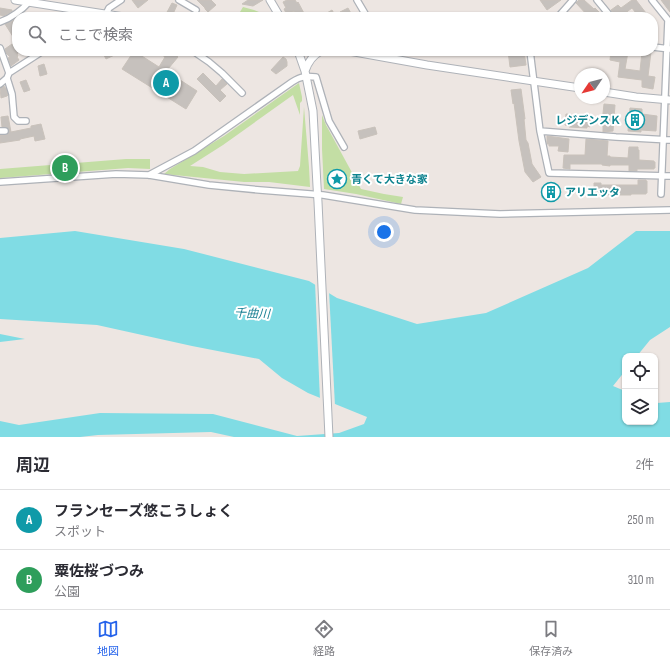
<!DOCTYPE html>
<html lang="ja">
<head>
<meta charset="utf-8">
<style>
	body { margin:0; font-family:"Sofia Sans Condensed","Noto Sans JP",sans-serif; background:#f2f2f3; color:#2b2b33 }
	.controls { position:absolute; right:12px; bottom:12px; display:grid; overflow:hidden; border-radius:8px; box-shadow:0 1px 3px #0004 }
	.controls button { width:36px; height:36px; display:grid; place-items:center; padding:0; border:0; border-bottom:1px solid #e1e1e2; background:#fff; color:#2b2b33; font:20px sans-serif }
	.compass { position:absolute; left:574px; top:68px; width:36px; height:36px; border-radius:50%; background:#fff; box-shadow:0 1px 3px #0004; rotate:235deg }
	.you { position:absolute; left:384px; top:232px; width:14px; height:14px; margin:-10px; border:3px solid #fff; border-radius:50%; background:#1a73e8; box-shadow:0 0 0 6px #1a73e833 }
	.badge { display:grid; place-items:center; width:26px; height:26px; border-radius:50%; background:#2563eb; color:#fff; font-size:13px; font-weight:700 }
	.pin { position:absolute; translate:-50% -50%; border:2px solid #fff; box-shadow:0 1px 4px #0006 }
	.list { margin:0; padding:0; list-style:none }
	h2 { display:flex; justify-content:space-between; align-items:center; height:52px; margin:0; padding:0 16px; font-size:17px }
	h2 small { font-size:13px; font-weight:400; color:#7c7c81 }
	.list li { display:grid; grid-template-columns:26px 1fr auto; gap:12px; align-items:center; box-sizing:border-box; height:60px; padding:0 16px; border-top:1px solid #e1e1e2 }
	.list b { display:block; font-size:15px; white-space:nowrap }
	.list p { margin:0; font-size:13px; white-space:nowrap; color:#7c7c81 }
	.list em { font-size:13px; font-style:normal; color:#7c7c81 }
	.icon { flex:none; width:22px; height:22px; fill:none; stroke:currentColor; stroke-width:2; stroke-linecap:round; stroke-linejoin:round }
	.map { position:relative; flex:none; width:670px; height:437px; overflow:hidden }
	.search { position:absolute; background:#fff; box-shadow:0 1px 3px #0004; left:12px; right:12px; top:12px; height:44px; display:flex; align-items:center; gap:10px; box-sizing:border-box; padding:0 14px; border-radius:16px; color:#7c7c81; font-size:15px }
	.sheet { height:172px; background:#fff }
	nav { display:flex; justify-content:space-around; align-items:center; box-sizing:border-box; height:56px; border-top:1px solid #e1e1e2; background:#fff; font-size:11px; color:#7c7c81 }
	nav a { display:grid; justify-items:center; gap:2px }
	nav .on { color:#2563eb }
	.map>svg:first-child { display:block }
</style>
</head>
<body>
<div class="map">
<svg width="670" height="437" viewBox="0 0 670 437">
	<rect width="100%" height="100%" fill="#ede6e2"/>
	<path fill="#c3dea4" d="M243 7 254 10 269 16 237 17Z
		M299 83 302 97V101L300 103V115L293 95 223 145 190 166 203 167 220 172 244 174 298 171 300 166 304 107 309 167 310 187 269 182H244L164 174 170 169 224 136Z
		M322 115 326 125 361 189 384 194 403 197 401 204 356 194 324 189 322 149Z
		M126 159H150V169L128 168 0 178V169Z"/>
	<path fill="#80dce4" d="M75 231 184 249 309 281 337 298 417 324 486 313 588 268 636 231H670V327L650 340 637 356H625V371L613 386 625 391V422H655V403H657L670 402V437H234L211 432 98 435 80 437H0V421L19 425 100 413 213 414 297 436 339 433 364 424 367 417 308 393 282 378 259 359 192 346 97 325 0 319V238Z
		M0 334 25 339 0 342Z"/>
	<path fill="#ede6e2" d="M315 282 329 291 335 406 320 400Z"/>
	<path fill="#c6c1bd" stroke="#c9c2bb" d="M132 0H148L138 8Z
		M197 0H211L216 5 208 12 205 9V8Z
		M248 0H263L253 6 242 4Z
		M287 0H295L297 3 298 2 306 17H297L294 11 287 15 284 9 286 8 283 2Z
		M540 0H561L547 10Z
		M579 0H584L594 9 595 8 600 13 595 17 592 14 589 17 576 3Z
		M632 0H636L649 17H639L632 8 620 17H616L611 10 618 5 621 8Z
		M661 0H670V12Z
		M172 3 177 5 173 14H166Z
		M0 8 12 10V11L4 16 0 15Z
		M348 8 353 17H343L340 12Z
		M332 10 336 17H320Z
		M15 20 17 23V43L5 24Z
		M12 44 19 52 17 54 18 56 17 57 19 60 11 66 8 58 10 57 6 53 5 49Z
		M102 51H123L106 59Z
		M134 51 159 67 165 57 157 51H171L178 57 168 69 176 74 174 76 197 91 186 109 122 69Z
		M508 51H524L526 65 510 67Z
		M611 51 628 52 625 69 640 71 642 52H651L648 76 655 77 653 89 642 87V80L618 77 620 62 610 60Z
		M283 57 286 59 287 62V66L276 74 271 70Z
		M44 64 47 74 40 76 38 66Z
		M203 73 216 86 222 79 227 84 220 90 226 96 220 102 197 79Z
		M26 80 30 90 24 92 20 82Z
		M4 86 5 88H6L8 95 7 96 1 98 0 88Z
		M521 89 525 119H524L526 140 528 143 532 164 541 177 533 182 525 172 519 141 514 103 513 104 511 90Z
		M604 104 615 105 613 131 603 132V123H602Z
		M630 108 642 109V114L657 116 656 131 641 130V132L628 131Z
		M566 114 590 116V127L587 126V128L569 127V126L565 125Z
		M8 116 11 132 31 128V126L41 124 45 139 35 141 34 136 20 139V140L0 143V135H7L9 131 7 128 2 127 1 117Z
		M375 127 377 134 360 139 358 131Z
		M547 136 569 139 568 152 558 151 559 146H549V144H547Z
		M586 139 608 141 607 156H610V157L628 158 629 147H638V150H639V160L654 161V162H655V168H654V169H637V171H629V165H610V166L602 165V164H570V169L563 168 564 155H585Z
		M638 180H646V181H647V193H646V194H631V195H594V183H601V185H638Z
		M559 186 560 197 542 198V187Z"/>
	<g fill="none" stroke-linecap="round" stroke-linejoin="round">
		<g stroke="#aeb2b8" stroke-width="8">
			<path id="minor" d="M179 0 196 10
				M357 0 367 17
				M597 0 611 17
				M652 0 668 20 661 194
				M106 14 109 8 121 0
				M558 17 573 0
				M0 22C11 18 21 11 29 2
				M653 47 670 49
				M0 48 9 73
				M193 51 209 62 222 73 242 93
				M530 51 540 131 549 173 670 176
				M7 78 12 94 14 117 18 121H26
				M0 84 7 78 9 73 43 51
				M0 131H5
				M540 131 616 137 670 140
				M149 175 194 151 292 82C301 76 306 76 316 77L329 121 344 147
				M0 182 116 174 149 175 209 185 260 190 323 195 415 210 500 214 670 210"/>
		</g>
		<g stroke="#aeb2b8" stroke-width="9">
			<path id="tertiary" d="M15 0 124 17
				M270 0 280 17
				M298 51 305 71 313 111 317 186 318 202 329 437
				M349 51 427 65 580 88
				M305 71C308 62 313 55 321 51
				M604 92 636 97 670 100"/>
		</g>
		<use href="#minor" stroke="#fff" stroke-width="5.5"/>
		<use href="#tertiary" stroke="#fff" stroke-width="7"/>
	</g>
	<defs>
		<g id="building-ring" transform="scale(1)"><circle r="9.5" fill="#fff" stroke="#0f9aa8" stroke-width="1.5"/><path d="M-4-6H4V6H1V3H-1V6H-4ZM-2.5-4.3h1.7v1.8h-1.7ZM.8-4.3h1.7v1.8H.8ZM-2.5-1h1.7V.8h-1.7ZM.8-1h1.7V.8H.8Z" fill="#0f9aa8"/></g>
		<g id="sight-ring" transform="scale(1)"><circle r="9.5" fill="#fff" stroke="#0f9aa8" stroke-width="1.5"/><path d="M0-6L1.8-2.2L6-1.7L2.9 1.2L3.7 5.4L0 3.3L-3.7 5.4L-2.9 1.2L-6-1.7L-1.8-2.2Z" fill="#0f9aa8"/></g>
	</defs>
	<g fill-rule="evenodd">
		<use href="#building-ring" x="635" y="120"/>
		<use href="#sight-ring" x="337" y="179"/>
		<use href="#building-ring" x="551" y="192"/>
	</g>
	<g text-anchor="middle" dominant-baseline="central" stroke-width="4" stroke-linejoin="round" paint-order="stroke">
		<g font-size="11" font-weight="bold" fill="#0d838f" stroke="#fff" text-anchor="start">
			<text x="621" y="120" text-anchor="end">レジデンスＫ</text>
			<text x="351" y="179">青くて大きな家</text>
			<text x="565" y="192">アリエッタ</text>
		</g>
		<g font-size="12" font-style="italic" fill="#1b8194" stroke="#fff">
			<text transform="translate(252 314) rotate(2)">千曲川</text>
		</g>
	</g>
</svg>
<div class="controls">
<button><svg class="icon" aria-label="locate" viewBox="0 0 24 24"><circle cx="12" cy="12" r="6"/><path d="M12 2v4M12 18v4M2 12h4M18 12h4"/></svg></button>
<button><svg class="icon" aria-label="layers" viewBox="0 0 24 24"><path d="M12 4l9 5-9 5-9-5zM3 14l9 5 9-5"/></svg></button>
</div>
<svg class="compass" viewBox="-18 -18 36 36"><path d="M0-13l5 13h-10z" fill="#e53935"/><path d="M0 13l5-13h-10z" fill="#7c7c81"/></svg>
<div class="you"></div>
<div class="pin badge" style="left:166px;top:83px;background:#0f9aa8">A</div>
<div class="pin badge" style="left:65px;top:168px;background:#2e9e5b">B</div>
<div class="search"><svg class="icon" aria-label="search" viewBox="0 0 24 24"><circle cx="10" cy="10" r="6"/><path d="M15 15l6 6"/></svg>ここで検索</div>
</div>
<section class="sheet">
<h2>周辺<small>2件</small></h2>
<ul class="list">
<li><span class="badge" style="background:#0f9aa8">A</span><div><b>フランセーズ悠こうしょく</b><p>スポット</p></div><em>250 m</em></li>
<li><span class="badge" style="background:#2e9e5b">B</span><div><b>粟佐桜づつみ</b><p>公園</p></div><em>310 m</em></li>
</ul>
</section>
<nav>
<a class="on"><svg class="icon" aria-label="map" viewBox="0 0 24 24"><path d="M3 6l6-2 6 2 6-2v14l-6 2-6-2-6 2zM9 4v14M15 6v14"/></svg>地図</a>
<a><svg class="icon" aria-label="directions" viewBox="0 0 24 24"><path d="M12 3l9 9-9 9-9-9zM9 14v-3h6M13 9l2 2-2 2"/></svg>経路</a>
<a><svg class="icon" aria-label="saved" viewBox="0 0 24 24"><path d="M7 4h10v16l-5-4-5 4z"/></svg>保存済み</a>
</nav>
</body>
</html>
